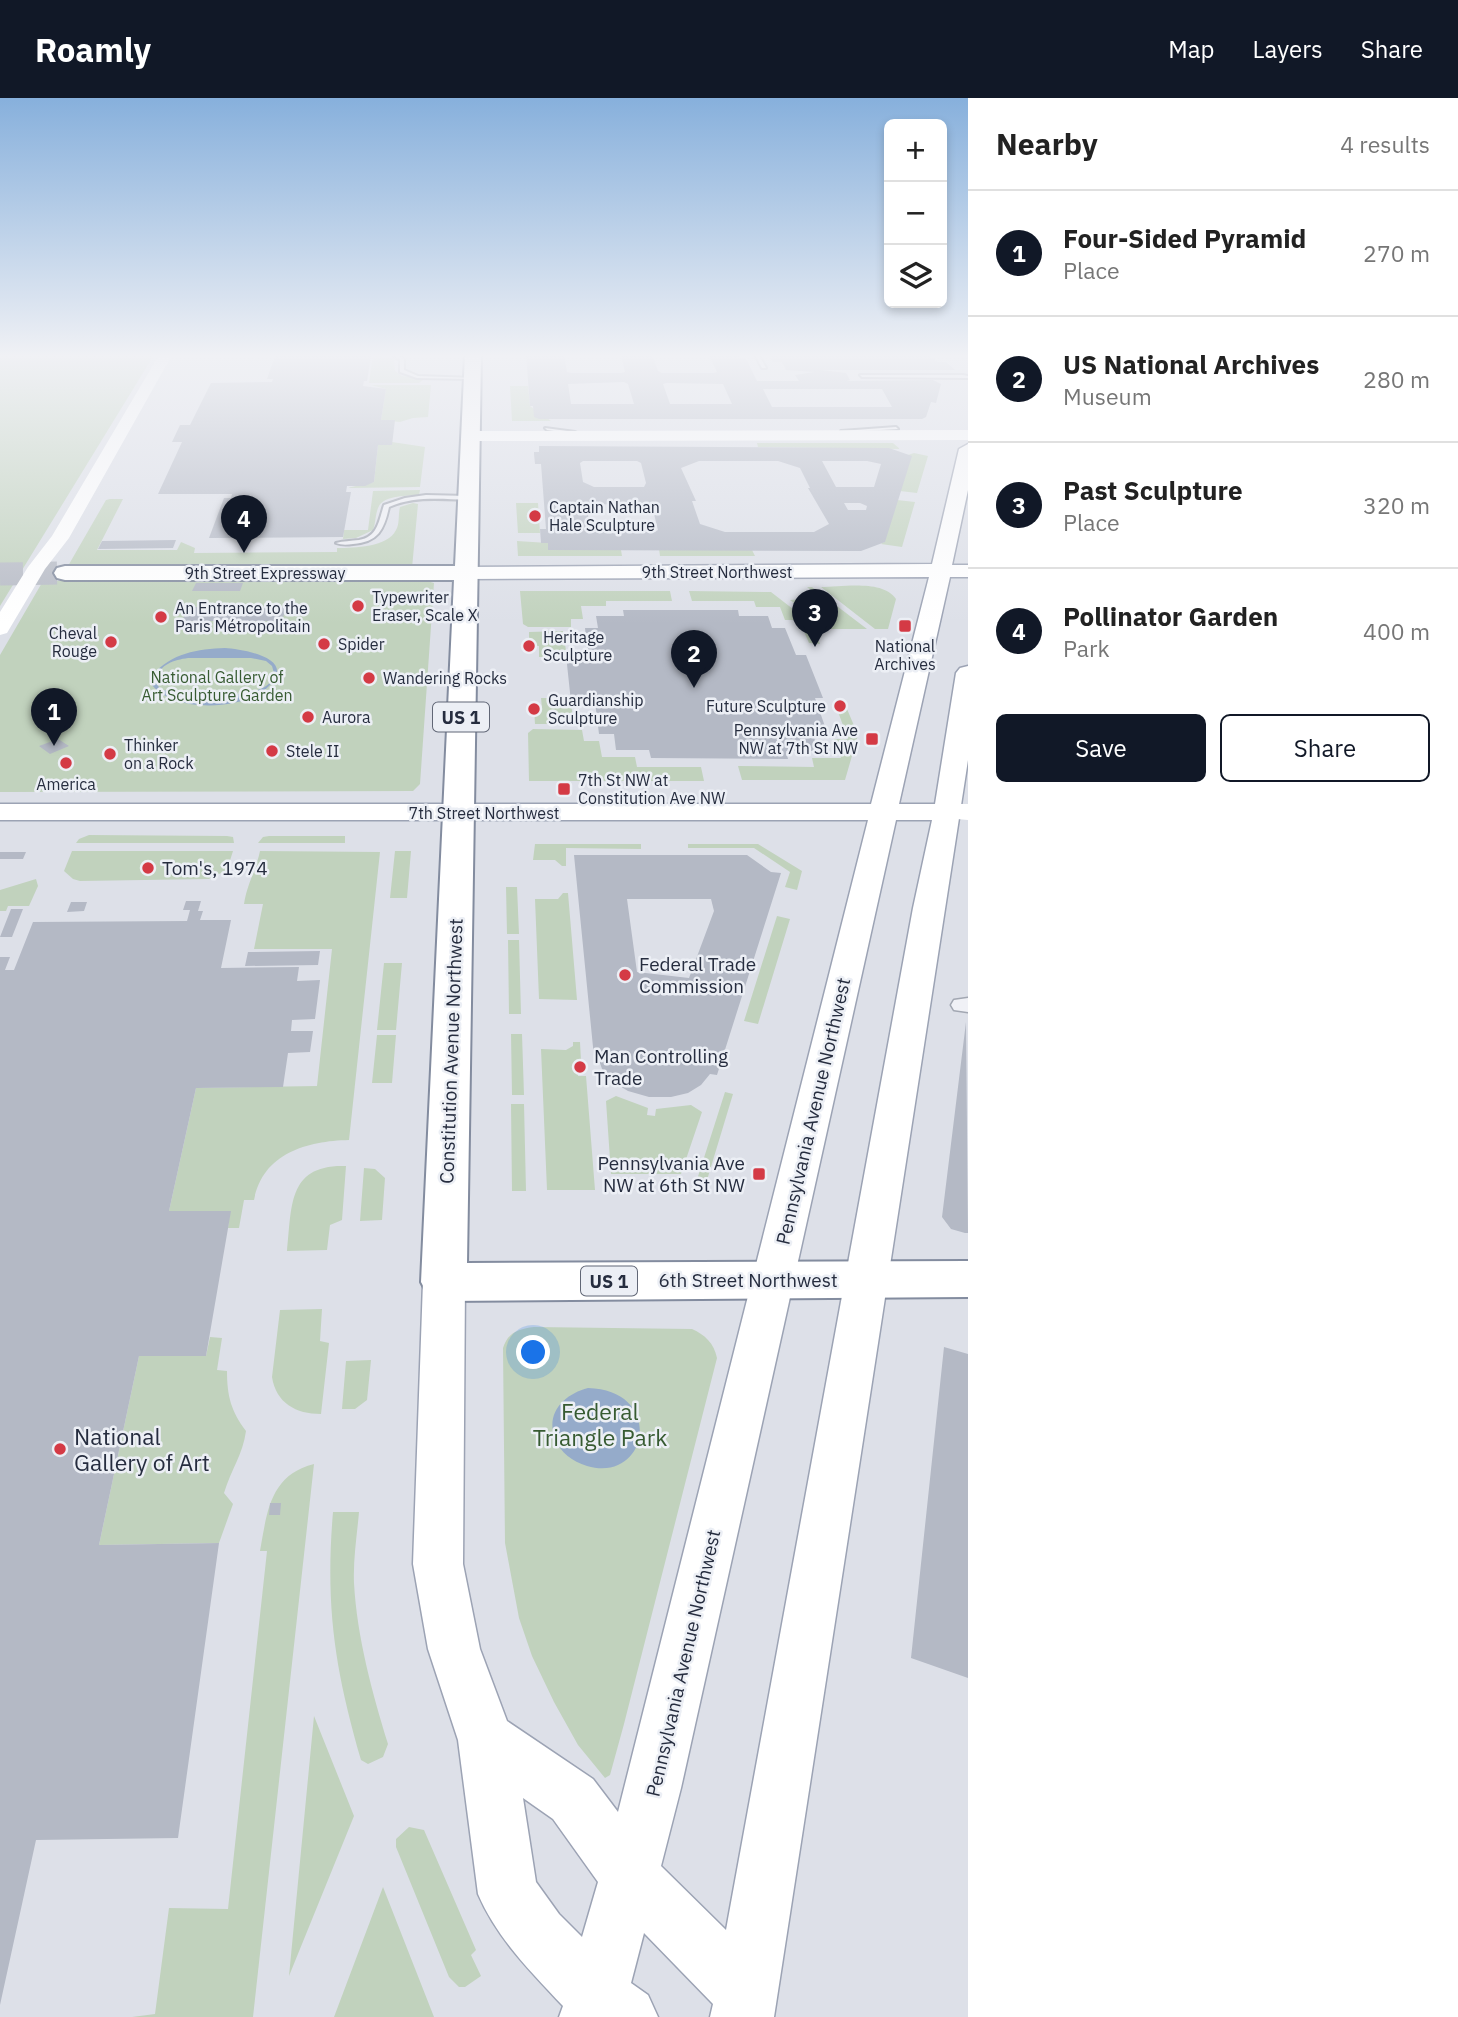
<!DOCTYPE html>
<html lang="en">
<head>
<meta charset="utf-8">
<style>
	body { margin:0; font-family:"IBM Plex Sans",sans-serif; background:#f6f6f6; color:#222 }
	.controls { position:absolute; right:21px; top:21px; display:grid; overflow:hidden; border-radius:10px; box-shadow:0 4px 10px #0003 }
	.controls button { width:63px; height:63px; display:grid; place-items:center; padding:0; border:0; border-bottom:2px solid #e0e0e0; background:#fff; color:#222; font:35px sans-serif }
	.you { position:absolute; left:534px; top:1255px; width:24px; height:24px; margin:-18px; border:5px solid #fff; border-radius:50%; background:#1a73e8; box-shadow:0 0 0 10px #1a73e833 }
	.badge { display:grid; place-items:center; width:46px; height:46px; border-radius:50%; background:#111827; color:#fff; font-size:23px; font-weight:700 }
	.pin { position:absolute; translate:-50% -58px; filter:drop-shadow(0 2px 4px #0008) }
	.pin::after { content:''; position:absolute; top:37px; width:24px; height:21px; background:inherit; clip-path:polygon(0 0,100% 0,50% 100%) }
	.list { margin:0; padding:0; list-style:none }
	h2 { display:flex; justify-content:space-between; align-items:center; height:91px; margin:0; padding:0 28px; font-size:30px }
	h2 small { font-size:23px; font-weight:400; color:#767676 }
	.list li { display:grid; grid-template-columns:46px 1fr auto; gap:21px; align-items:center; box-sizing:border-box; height:126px; padding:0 28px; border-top:2px solid #e0e0e0 }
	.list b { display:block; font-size:26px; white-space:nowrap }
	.list p { margin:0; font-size:23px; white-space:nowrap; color:#767676 }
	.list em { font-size:23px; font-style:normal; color:#767676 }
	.actions { display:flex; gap:14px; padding:21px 28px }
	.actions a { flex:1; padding:16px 0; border:2px solid #111827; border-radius:10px; text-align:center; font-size:24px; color:#111827 }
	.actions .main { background:#111827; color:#fff }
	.icon { flex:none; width:38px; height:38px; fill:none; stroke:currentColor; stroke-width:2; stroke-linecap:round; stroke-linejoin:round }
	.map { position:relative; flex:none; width:968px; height:1919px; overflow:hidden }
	header { display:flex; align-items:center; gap:42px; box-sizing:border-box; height:98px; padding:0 35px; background:#111827; color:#fff }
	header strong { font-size:33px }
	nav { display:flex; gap:38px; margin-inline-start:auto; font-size:24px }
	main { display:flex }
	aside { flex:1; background:#fff }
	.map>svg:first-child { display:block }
</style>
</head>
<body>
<header>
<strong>Roamly</strong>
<nav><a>Map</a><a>Layers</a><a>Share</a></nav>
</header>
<main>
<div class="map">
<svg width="968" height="1919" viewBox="0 0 968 1919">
	<rect width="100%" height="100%" fill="#dde0e8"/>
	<path fill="#c1d2bd" d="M0 257H154L0 508Z
		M373 257 394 261 395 273 402 278 424 281 419 285H369Z
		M371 287H431L428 319 413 320 400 324 381 322 386 291Z
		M510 288H528L530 308 551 323H512Z
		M392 344 425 349 420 389 347 390 374 384 378 347H392Z
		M757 345H893L900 351 758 349Z
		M914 355 928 358 917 395 900 393 908 357Z
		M420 392 419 397C408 398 385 397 379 408 375 415 376 425 373 432L356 440 343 441 344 432H368L373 393Z
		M110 401H123L97 452H177L181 444 195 450 194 455 337 454V450C354 450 388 449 396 432 400 426 398 416 400 409L413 405 418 406 412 470 68 468 106 402Z
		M897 402 915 404 902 449 881 446 884 444Z
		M516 405H538L540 435H518Z
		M517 443 548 445V451L621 452 622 458H518Z
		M659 451 752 452 755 458H660Z
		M424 482 434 485 420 686 413 693 0 694V557L43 483Z
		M807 489H812L867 531H827L790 502 821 500Z
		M821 489C841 489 883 481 896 501L888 531H875Z
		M520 493H670L672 503H606V508H581L583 521H571V529H528L523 526Z
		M689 493 771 494 811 525 820 546 809 545 799 522H785L780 509H756L754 503H692Z
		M563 533 567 559H539V548H529V534Z
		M541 600H571L573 626H535L534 611 542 610Z
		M837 611H847L858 637 845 682H742L738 668 814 669 812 660H841L834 641H848Z
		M533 631 582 632 584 643H599L602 659H635L637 669H701L704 683H529L528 635Z
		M89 737 227 738 233 739 234 745H76L79 741Z
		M269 738H345V745H258L263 739Z
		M535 746H641V751L566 750V768H562L555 762H533Z
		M688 746H758L802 773 797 792 785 789 790 774 754 750H688Z
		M72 753H233L227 772 209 781 80 783 73 781 64 773Z
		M260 753 380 754 349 1042C307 1043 263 1055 254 1102H244L239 1130H228L230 1113H169L196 990 317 988 332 851H254L263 806H244C247 786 256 772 260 753Z
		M395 753H411L407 800H390Z
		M36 781 38 788 29 808H8L6 813H0V792Z
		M506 789H517L519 836H507Z
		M563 795H568L577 902 539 901 535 801H558Z
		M777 818 790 821 758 926 744 923Z
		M508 842H519L521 916H509Z
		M384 865H402L396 932H377Z
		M511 936H522L524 997H512Z
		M377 937H396L392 985H372Z
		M573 944H580L581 963H577L578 978H586L595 1092H547L541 951 566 952 573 948Z
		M725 994 733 996 704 1092 694 1091Z
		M616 998 648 1010 647 1017 655 1018 656 1011 691 1007 702 1014 681 1076H611L606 1003Z
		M511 1006H524L526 1093H512Z
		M346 1068 342 1122 330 1127 327 1152 287 1153C292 1109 287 1066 346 1068Z
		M364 1070 375 1071 385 1080 382 1122 360 1123Z
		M322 1211 320 1243 329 1245 321 1316C296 1316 276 1305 272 1279L280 1212Z
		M534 1229 692 1231C705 1237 714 1245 717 1260L624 1626 610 1677 605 1680 578 1647 554 1604 532 1558 519 1520 505 1445 503 1250C508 1234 519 1231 534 1229Z
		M210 1239 222 1240 217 1272 227 1273C227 1298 231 1313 246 1333 243 1356 231 1372 224 1395L233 1406 219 1445 99 1447 139 1258H206Z
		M371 1262 367 1302 355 1311H342L346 1263Z
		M314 1366 253 1919H132L155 1916 169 1810 228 1811 267 1453H260C267 1414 270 1377 314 1366Z
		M333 1414H359C357 1437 353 1462 354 1485 357 1539 372 1594 388 1646L383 1659 368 1666 361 1662C335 1572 325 1509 333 1414Z
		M314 1618 354 1718 289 1878Z
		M409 1729 424 1732 476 1852 471 1857 481 1878 465 1889H459L449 1879 396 1749V1741Z
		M383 1789 434 1919H334Z"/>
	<path fill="#95abca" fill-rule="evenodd" d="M225 550C242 551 298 560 269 588 244 613 174 615 152 587L153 577C171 555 198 551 225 550ZM188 560H251L266 563 272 568 274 575C273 580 271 585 266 588 249 601 177 600 159 590L156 581C160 566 174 562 188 560Z
		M588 1290C665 1292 649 1386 587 1368 572 1363 561 1355 555 1341 545 1314 565 1296 588 1290Z"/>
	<path fill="#b4b9c5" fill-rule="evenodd" d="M526 257H564L567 274 571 275H621L625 274 621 257H652L658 273 662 275H714L717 274 709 257H743L738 260 746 261 757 283H799L795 277 814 274 786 272 782 264H773L769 257H931L937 264H946L955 272H821L846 275 850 282 847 283 933 282 941 286 936 305 931 304 926 319 922 321H539L534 319 533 308H530ZM624 284 628 286 634 306H571L568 286ZM666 285 723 286 732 306H670L663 286ZM763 291H882L892 309H772Z
		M275 258H371L367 283H364L363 288 386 291 381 322H395L392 347H378L374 384 365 388H347L346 394H351L343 439 209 440 224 400H231L232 396H158L182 344H172L180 327H190L211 285 272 284 273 281H267Z
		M539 348 889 350 912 358 885 444 861 453 548 452V445H541L540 431H546L541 366H535L534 356V354H539ZM583 363H637L641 365 646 385 644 389H594L583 384 580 365ZM699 363H778L800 370 810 390H808L829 426 814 434H725L700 426 692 403H696L681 370ZM822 363H867L881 366 874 389H836ZM844 405H860L867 408 866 412H848ZM596 406 652 408 658 432 655 434 590 432 587 409Z
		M176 442 173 450 98 451 102 443Z
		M196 485H243L240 493H192Z
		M188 509H286L282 523H182Z
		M623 512H738L739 518H768L772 530H785L796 557H806L823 600H815L828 637H813L819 653H786L788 661 651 660 649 652H616L614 636H599L595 604H571L566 557H588L585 530H598L596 518H624Z
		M58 641 69 648 50 656 39 648Z
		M0 754H26L23 761H0Z
		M574 757H747L771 774 781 775 717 977 710 976 701 987 688 995 671 999H649L628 993 613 984 602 971 598 959H594ZM627 801H711L714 813 689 880 637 874Z
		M186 803H201L198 813H203L200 822H231L221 870 299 869 297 883 320 882 315 921 292 922 291 933H313L310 954 288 955 283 989 196 990 169 1113H231L206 1258H139L99 1447 219 1445 178 1740 36 1742 0 1907V859H10L5 872H14L33 824 187 823 190 812H183Z
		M71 804H87L84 813 67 814Z
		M11 811H23L12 839H0Z
		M320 853 318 867 245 868 248 854Z
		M966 924 968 1135H965L951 1131 942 1119Z
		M944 1249 968 1256V1580L911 1560Z
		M270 1405H281L280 1417H269Z"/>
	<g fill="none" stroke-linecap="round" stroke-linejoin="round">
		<path stroke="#b8bcc6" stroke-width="23" stroke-dasharray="23 11" stroke-linecap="butt" d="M0 476 65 475"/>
		<g stroke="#a2a7b2" stroke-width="4">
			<path id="lane" d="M393 257H398L404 261V272L418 278 474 280 472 281 417 280 400 274V262Z
				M755 257H759L766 270H762Z
				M860 277H963L968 278V280L862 279Z
				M896 329 898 331 843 334 841 333Z
				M545 330 575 334 577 335 575 336 547 332Z
				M426 397 468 398 471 400 468 402C441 401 414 398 389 409 384 432 378 444 353 446 346 447 341 447 336 445 343 443 351 443 359 442 378 439 379 422 384 407L405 400Z"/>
		</g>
		<g stroke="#a2a7b2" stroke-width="3">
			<path id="street" d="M968 900V914L954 912 951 907 954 902Z"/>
		</g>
		<g stroke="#9ca3b4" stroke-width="3">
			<path id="primary" d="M968 346V392L952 467H968V479H950L899 706H935L956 575 960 570 968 568V662L774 1919H710L713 1906 644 1835 631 1885 648 1897 658 1919H559L563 1908C530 1873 497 1840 478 1796L458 1642 428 1551 413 1466 423 1184 429 1172 444 1167 459 1172 465 1184 463 1466 480 1551 507 1623 593 1681 618 1714 868 722H0V706H871L929 479 465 481 458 479 455 475 458 471 465 469 932 466 959 351ZM896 722H932L913 810 726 1832 661 1768 681 1690ZM523 1700 553 1721 598 1784 582 1839 559 1816 536 1784Z"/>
		</g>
		<g stroke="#838c9f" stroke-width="4">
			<path id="highway" d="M465 257H481L467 1165 968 1163V1199L444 1203 428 1197 421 1184 454 482H65L57 480 54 475 57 470 65 468H455Z"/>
		</g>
		<use href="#lane" fill="#f0f1f6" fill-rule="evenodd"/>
		<use href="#street" fill="#f0f1f6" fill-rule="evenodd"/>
		<path fill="#fff" fill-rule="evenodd" d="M159 257H172L69 440 45 471 7 535 0 537V514L28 469 52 438Z
			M968 332V342L470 343 462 338 470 333Z
			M945 706H968V722L936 719 932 714 936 709Z"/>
		<use href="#primary" fill="#fff" fill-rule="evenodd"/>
		<use href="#highway" fill="#fff" fill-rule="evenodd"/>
	</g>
	<linearGradient id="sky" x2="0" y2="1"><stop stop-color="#87b0dc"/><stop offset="0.49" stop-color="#f0f1f5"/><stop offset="1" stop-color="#f0f1f5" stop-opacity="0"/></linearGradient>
	<rect width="968" height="526" fill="url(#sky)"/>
	<g fill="#d43a45" stroke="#eceff5" stroke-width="2.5">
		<circle cx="535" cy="418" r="7"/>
		<circle cx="358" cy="508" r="7"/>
		<circle cx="161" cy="519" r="7"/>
		<rect x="898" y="521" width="14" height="14" rx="3.5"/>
		<circle cx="111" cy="544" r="7"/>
		<circle cx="324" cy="546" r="7"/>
		<circle cx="529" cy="548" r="7"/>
		<circle cx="369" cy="580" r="7"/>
		<circle cx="840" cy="608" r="7"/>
		<circle cx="534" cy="611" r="7"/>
		<circle cx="308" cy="619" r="7"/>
		<rect x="865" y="634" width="14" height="14" rx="3.5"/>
		<circle cx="272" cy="653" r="7"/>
		<circle cx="110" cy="656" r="7"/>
		<circle cx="66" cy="665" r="7"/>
		<rect x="557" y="684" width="14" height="14" rx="3.5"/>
		<circle cx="148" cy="770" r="7"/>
		<circle cx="625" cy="877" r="7"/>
		<circle cx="580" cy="969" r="7"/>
		<rect x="752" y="1069" width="14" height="14" rx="3.5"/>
		<circle cx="60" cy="1351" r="7"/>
	</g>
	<g text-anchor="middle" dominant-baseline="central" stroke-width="5" stroke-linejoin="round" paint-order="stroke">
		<g font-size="16" fill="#262d3f" stroke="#eceff5" text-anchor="start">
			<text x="549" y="409">Captain Nathan<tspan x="549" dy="18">Hale Sculpture</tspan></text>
			<text x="372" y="499">Typewriter<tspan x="372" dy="18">Eraser, Scale X</tspan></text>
			<text x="175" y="510">An Entrance to the<tspan x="175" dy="18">Paris Métropolitain</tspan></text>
			<text x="97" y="535" text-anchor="end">Cheval<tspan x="97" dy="18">Rouge</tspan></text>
			<text x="543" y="539">Heritage<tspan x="543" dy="18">Sculpture</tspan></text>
			<text x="338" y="546">Spider</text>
			<text x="905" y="548" text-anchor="middle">National<tspan x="905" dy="18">Archives</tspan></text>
			<text x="383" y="580">Wandering Rocks</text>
			<text x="548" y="602">Guardianship<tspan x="548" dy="18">Sculpture</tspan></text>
			<text x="826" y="608" text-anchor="end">Future Sculpture</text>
			<text x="322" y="619">Aurora</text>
			<text x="858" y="632" text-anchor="end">Pennsylvania Ave<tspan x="858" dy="18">NW at 7th St NW</tspan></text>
			<text x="124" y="647">Thinker<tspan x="124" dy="18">on a Rock</tspan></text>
			<text x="286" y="653">Stele II</text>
			<text x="578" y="682">7th St NW at<tspan x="578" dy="18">Constitution Ave NW</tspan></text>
			<text x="66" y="686" text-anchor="middle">America</text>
		</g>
		<g font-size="16" fill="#262d3f" stroke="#eceff5">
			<text x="717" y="474">9th Street Northwest</text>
			<text x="265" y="475">9th Street Expressway</text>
			<text x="484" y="715">7th Street Northwest</text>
		</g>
		<g font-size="16" fill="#375b32" stroke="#eceff5">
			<text x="217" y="579">National Gallery of<tspan x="217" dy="18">Art Sculpture Garden</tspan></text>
		</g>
		<g fill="#eceff5" stroke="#616776" stroke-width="2">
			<rect x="433" y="604.5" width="56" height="29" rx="5"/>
			<rect x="581" y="1168.5" width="56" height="29" rx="5"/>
		</g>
		<g font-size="18" font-weight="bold" fill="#262d3f">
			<text x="461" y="619">US 1</text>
			<text x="609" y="1183">US 1</text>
		</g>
		<g font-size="19" fill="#262d3f" stroke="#eceff5" text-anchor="start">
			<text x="162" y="770">Tom's, 1974</text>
			<text x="639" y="866">Federal Trade<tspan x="639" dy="22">Commission</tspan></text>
			<text x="594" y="958">Man Controlling<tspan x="594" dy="22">Trade</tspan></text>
			<text x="745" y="1065" text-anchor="end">Pennsylvania Ave<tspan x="745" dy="22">NW at 6th St NW</tspan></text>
		</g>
		<g font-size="19" fill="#262d3f" stroke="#eceff5">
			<text transform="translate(451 953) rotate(-88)">Constitution Avenue Northwest</text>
			<text transform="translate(813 1013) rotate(-77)">Pennsylvania Avenue Northwest</text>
			<text x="748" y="1182">6th Street Northwest</text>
			<text transform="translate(683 1565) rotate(-77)">Pennsylvania Avenue Northwest</text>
		</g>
		<g font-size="23" fill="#375b32" stroke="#eceff5">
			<text x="600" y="1313">Federal<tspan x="600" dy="26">Triangle Park</tspan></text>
		</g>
		<g font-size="23" fill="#262d3f" stroke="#eceff5" text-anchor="start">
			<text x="74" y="1338">National<tspan x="74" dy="26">Gallery of Art</tspan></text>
		</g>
	</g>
</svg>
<div class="controls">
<button>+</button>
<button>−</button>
<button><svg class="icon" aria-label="layers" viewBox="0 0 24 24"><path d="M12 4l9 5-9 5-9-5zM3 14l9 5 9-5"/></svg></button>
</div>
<div class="you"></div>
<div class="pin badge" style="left:54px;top:648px">1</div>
<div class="pin badge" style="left:694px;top:590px">2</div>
<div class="pin badge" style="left:815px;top:549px">3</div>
<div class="pin badge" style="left:244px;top:455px">4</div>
</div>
<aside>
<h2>Nearby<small>4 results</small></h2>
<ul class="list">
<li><span class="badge">1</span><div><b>Four-Sided Pyramid</b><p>Place</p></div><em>270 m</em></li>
<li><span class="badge">2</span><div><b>US National Archives</b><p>Museum</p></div><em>280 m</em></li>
<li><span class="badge">3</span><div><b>Past Sculpture</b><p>Place</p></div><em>320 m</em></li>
<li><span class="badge">4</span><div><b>Pollinator Garden</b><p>Park</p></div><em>400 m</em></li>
</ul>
<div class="actions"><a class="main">Save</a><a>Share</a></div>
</aside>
</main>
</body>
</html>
